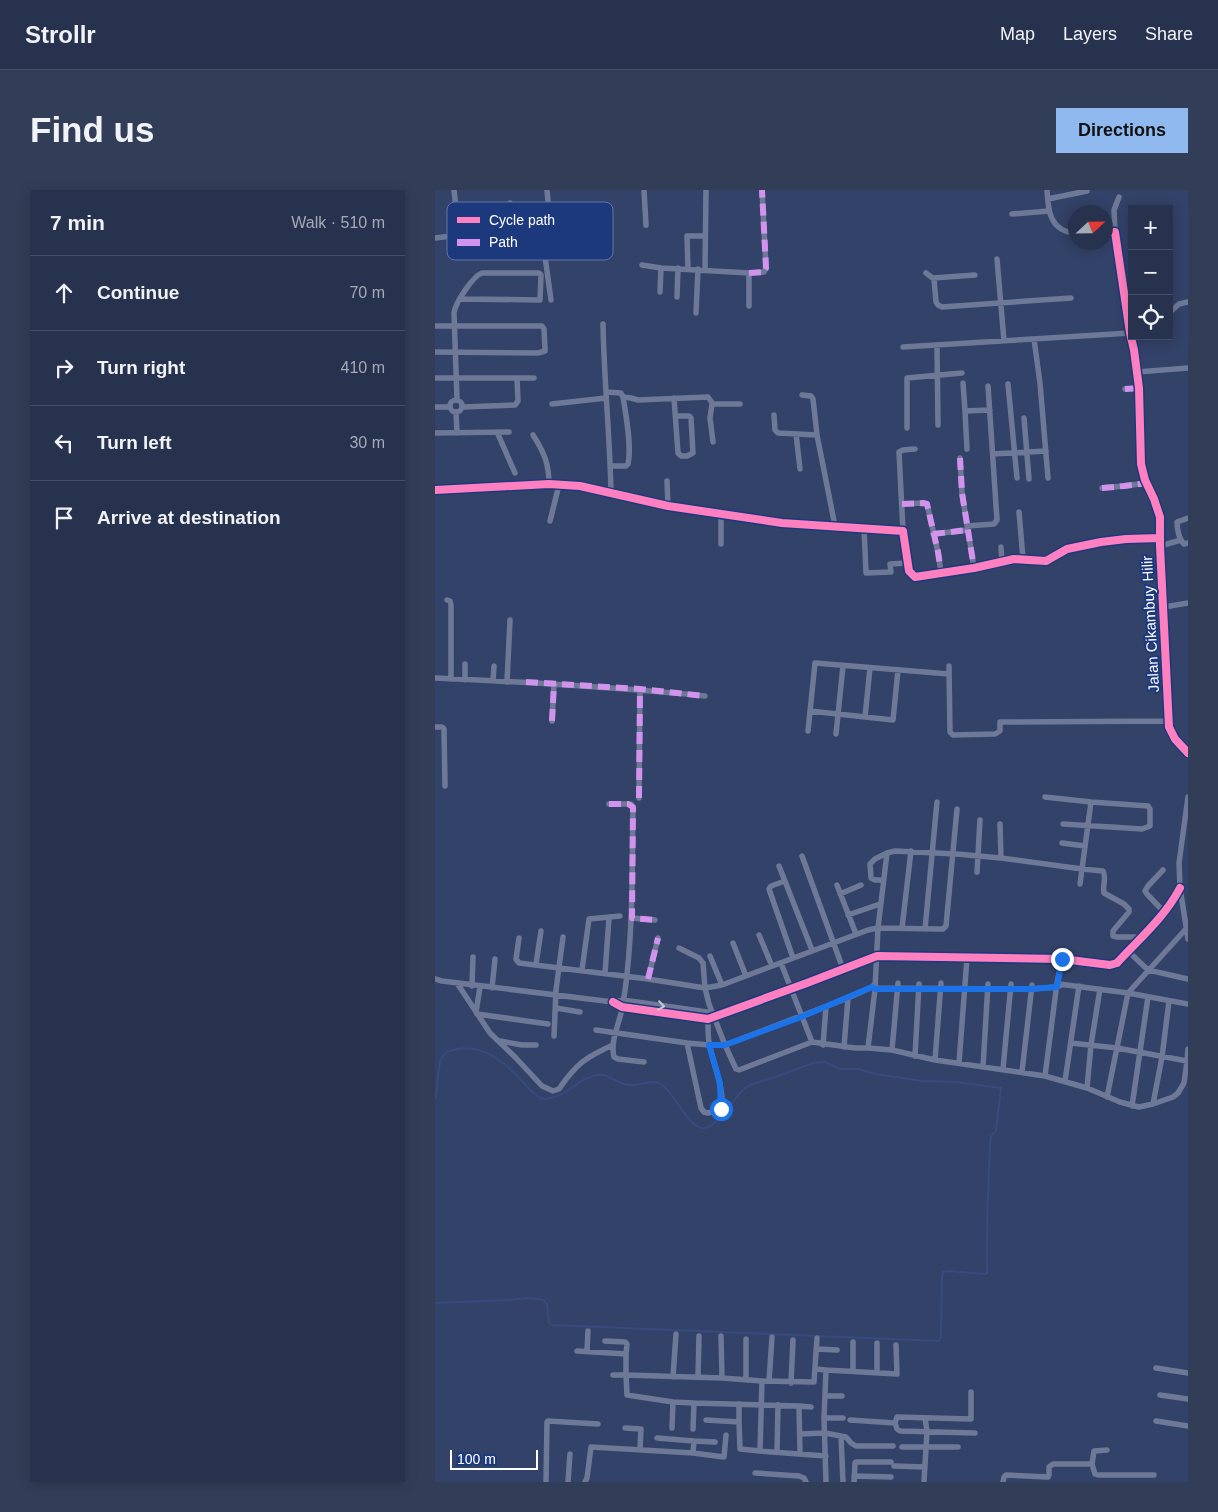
<!DOCTYPE html>
<html lang="en">
<head>
<meta charset="utf-8">
<style>
	body { margin:0; font-family:Helvetica,sans-serif; background:#323e58; color:#f1f3f6 }
	.controls { position:absolute; right:15px; top:15px; display:grid; overflow:hidden; border-radius:0px; box-shadow:0 2px 12px #0003 }
	.controls button { width:45px; height:45px; display:grid; place-items:center; padding:0; border:0; border-bottom:1px solid #424d66; background:#26324e; color:#f1f3f6; font:25px sans-serif }
	.compass { position:absolute; left:633px; top:15px; width:45px; height:45px; border-radius:50%; background:#26324e; box-shadow:0 2px 12px #0003; rotate:68deg }
	.scale { position:absolute; left:15px; bottom:12px; width:88px; box-sizing:border-box; padding-left:5px; border:2px solid #fff; border-top:0; font-size:14px; line-height:18px; white-space:nowrap; color:#fff; -webkit-text-stroke:4px #1d397e; paint-order:stroke }
	.stop { position:absolute; width:15px; height:15px; margin:-11px; border:4px solid #1a73e8; border-radius:50%; background:#fff }
	.stop.end { background:#1a73e8; border-color:#fff; box-shadow:0 1px 5px #0008 }
	.list { margin:0; padding:0; list-style:none }
	h2 { display:flex; justify-content:space-between; align-items:center; height:65px; margin:0; padding:0 20px; font-size:21px }
	h2 small { font-size:16px; font-weight:400; color:#a4aab6 }
	.list li { display:grid; grid-template-columns:32px 1fr auto; gap:15px; align-items:center; box-sizing:border-box; height:75px; padding:0 20px; border-top:1px solid #424d66 }
	.list b { display:block; font-size:19px; white-space:nowrap }
	.list em { font-size:16px; font-style:normal; color:#a4aab6 }
	.icon { flex:none; width:28px; height:28px; fill:none; stroke:currentColor; stroke-width:2; stroke-linecap:round; stroke-linejoin:round }
	.map { position:relative; flex:none; width:753px; height:1292px; overflow:hidden; border-radius:0px }
	header { display:flex; align-items:center; gap:30px; box-sizing:border-box; height:70px; padding:0 25px; background:#26324e; border-bottom:1px solid #424d66 }
	header strong { font-size:24px }
	nav { display:flex; gap:28px; margin-inline-start:auto; font-size:18px }
	.intro { display:flex; align-items:center; justify-content:space-between; box-sizing:border-box; height:120px; padding:0 30px }
	h1 { margin:0; font-size:35px }
	.button { padding:12px 22px; border-radius:0px; background:#90b9f0; color:#111; font-size:18px; font-weight:700 }
	main { display:flex; gap:30px; padding:0 30px }
	aside { flex:1; background:#26324e; border-radius:0px; box-shadow:0 2px 12px #0003 }
	.map>svg:first-child { display:block }
</style>
</head>
<body>
<header>
<strong>Strollr</strong>
<nav><a>Map</a><a>Layers</a><a>Share</a></nav>
</header>
<div class="intro"><h1>Find us</h1><a class="button">Directions</a></div>
<main>
<aside>
<h2>7 min<small>Walk · 510 m</small></h2>
<ul class="list">
<li><svg class="icon" aria-label="ahead" viewBox="0 0 24 24"><path d="M12 20V5M6 11l6-6 6 6"/></svg><div><b>Continue</b></div><em>70 m</em></li>
<li><svg class="icon" aria-label="right" viewBox="0 0 24 24"><path d="M7 20v-9h11M14 6l5 5-5 5"/></svg><div><b>Turn right</b></div><em>410 m</em></li>
<li><svg class="icon" aria-label="left" viewBox="0 0 24 24"><path d="M17 20v-9H6M10 6l-5 5 5 5"/></svg><div><b>Turn left</b></div><em>30 m</em></li>
<li><svg class="icon" aria-label="arrive" viewBox="0 0 24 24"><path d="M6 21V4h12l-3 4 3 4H6"/></svg><div><b>Arrive at destination</b></div></li>
</ul>
</aside>
<div class="map">
<svg width="753" height="1292" viewBox="0 0 753 1292">
	<rect width="100%" height="100%" fill="#334268"/>
	<g fill="none" stroke-linecap="round" stroke-linejoin="round">
		<path stroke="#374b7e" stroke-width="2" d="M0 908C4 897 1 867 12 862 41 850 67 869 85 889 92 896 99 906 108 909 112 910 115 908 119 907 134 903 141 892 155 887 174 879 178 895 197 895 207 895 217 889 226 894 240 903 252 936 267 938 281 940 300 906 310 898 317 893 327 891 335 889 349 884 364 878 378 873L390 872 405 879H424L440 884 487 891 521 892 566 898 561 941 556 946 555 958C553 1000 551 1041 552 1083L549 1084 514 1081 508 1082 507 1086 506 1146 504 1151 116 1135 114 1132 112 1114 109 1111 105 1109 93 1108 72 1110 0 1113"/>
		<path stroke="#6e7997" stroke-width="5.5" d="M19 0 24 45
			M112 0 113 11
			M209 0 211 35
			M612 0C613 21 615 41 640 43
			M613 9 652 1
			M577 24 614 21
			M670 42H680L695 143 699 160 704 198 706 274 710 290 719 309 725 327V356L734 537 740 549 753 563
			M680 42 679 20 684 7
			M74 46 75 13
			M0 48 24 45H58L108 52 110 30 116 24 147 25
			M108 52 116 110
			M562 69 569 151
			M207 75 226 78 314 83 329 82 331 78 327 0
			M253 79 252 46H270
			M270 80 271 0
			M491 83 499 89 501 112 503 115 507 117 636 108
			M498 88 540 85
			M225 102 226 78
			M242 107 243 78
			M314 116V83
			M261 123 263 79
			M734 123 744 114 753 112
			M168 134C169 191 175 247 176 303
			M0 136H107L109 139 110 159V161L103 163 0 162
			M599 149 605 193 613 288
			M502 155 503 235
			M468 157 695 143
			M702 182 753 178
			M0 188H99
			M528 193 530 221
			M573 194 582 288
			M690 199 704 198
			M171 202 186 203 188 207C191 225 197 257 193 274L191 276H176
			M367 205 376 206 378 209 382 245 400 336
			M188 207 196 208 203 210 273 207 278 214H305
			M239 208 243 263 246 266H252L258 263 256 228 254 226H241
			M22 209 19 123C20 113 38 86 47 83H104L106 85 105 110 25 109
			M15 216a6 6 0 1 1 12 0a6 6 0 1 1-12 0Z
			M117 214 171 208
			M277 214 275 228 278 252
			M0 217H15
			M28 217 80 215 83 211 82 188
			M21 222 22 243
			M339 225 340 240 343 243 382 245
			M589 228 594 289
			M472 238V188L527 183
			M62 242 80 283
			M0 243 74 242
			M361 244 365 279
			M98 245C109 262 114 274 114 294
			M532 259 530 221 555 220
			M558 264 611 261
			M525 268 527 303 539 378
			M232 291 233 316
			M667 298 689 296 712 293
			M0 300 114 294 145 296 233 316 347 333 468 341 474 381 480 387 539 378 579 369 611 371 632 359 666 352 691 349 725 348
			M467 314 488 313 492 314 503 362 506 382
			M584 322 588 369
			M753 328 742 332C742 339 744 349 749 354L753 353
			M115 331 124 295
			M532 336 559 334 562 330 553 196
			M429 338 431 383 456 382 455 374 472 373
			M468 341 464 262 468 260 480 259
			M498 344 533 340
			M286 354V324
			M725 356 746 350
			M566 357 567 373
			M12 410 15 411 16 415V489
			M729 417 753 413
			M514 476 515 542 518 545 560 544 565 541V532L733 531
			M0 488C90 492 180 497 270 506
			M30 490V474
			M58 491 59 476
			M72 492 75 430
			M375 521 458 530 463 480
			M430 527 435 478
			M117 531 119 494
			M0 537H7L9 539 10 596
			M373 541 380 473 514 484
			M401 544 408 476
			M610 607 656 612 647 679 668 681C672 688 667 696 669 703L689 714 694 719V722L678 741V746L681 747H706
			M753 607 744 673 745 698 753 749
			M204 608 205 499
			M174 614H196L198 619C197 674 198 730 192 784 191 796 189 807 187 819 184 834 175 852 179 867L183 869 209 872
			M565 634 566 668
			M628 634 707 639 715 636V619L713 616 656 612
			M627 653 650 656
			M367 666 408 779
			M344 676 377 760
			M728 680 713 696 710 701 712 704 729 722
			M542 682 545 630
			M448 690H440L436 688 435 674 440 669 452 663
			M350 691 336 696 334 699 358 768
			M402 695 421 744
			M405 704 426 695
			M413 725 445 714
			M197 728 220 730
			M467 738 476 661
			M490 739 502 612
			M324 745 337 776
			M84 748 81 769 84 773 213 789 270 798 287 795
			M298 753 311 786
			M244 758 264 768 268 773 270 798 274 814 290 855 301 879 304 880 377 852 420 858H433L440 799 443 738 502 739H508L511 736 522 619
			M693 761 713 780 753 789
			M275 766 287 795 433 740 443 738 452 663 460 661 521 664 566 668 647 679 645 694
			M346 773 377 852
			M101 774 106 741
			M147 780 154 729 185 726
			M170 783 174 728
			M0 789 7 791 178 812 188 810 279 823
			M213 789 223 748
			M22 793 55 843 80 867 107 896 118 901 124 899C141 874 151 867 178 855
			M624 794 693 803 753 814
			M37 796 38 767
			M57 798 60 769
			M439 798 596 799 622 797 626 795
			M178 812 187 817 273 829 372 793 442 766 627 769 675 775 682 773C704 749 730 727 745 698
			M121 818 145 822
			M41 822 45 797
			M42 824 113 834
			M161 840 252 853 274 855H290L413 808 437 797 440 794
			M119 846 121 800 128 747
			M65 851 87 855H101
			M252 853 266 918 269 922 273 923 285 920C292 906 278 873 275 857 272 847 274 836 272 825
			M636 853 682 858 752 871 753 859
			M388 855 391 817
			M409 857 413 808
			M433 858 457 860 500 870 610 886 652 898 685 912 704 917 718 914 738 907 743 903 749 893 752 871
			M457 860 463 793
			M480 866 484 794
			M500 870 506 793
			M524 873 532 768
			M548 877 553 794
			M568 879 576 794
			M587 882 597 795
			M610 886 622 793 627 769
			M630 891 644 796
			M652 898 656 855 665 799
			M672 907 693 803 750 740
			M718 914 727 867 734 811
			M697 916 713 807
			M286 1146 287 1188
			M170 1151 190 1152 192 1154 191 1164
			M442 1153V1182
			M381 1159 402 1160
			M142 1161 191 1164V1185L287 1188 327 1191 325 1261 391 1266
			M152 1161 153 1141
			M721 1178 753 1183
			M381 1179 391 1180 389 1228 391 1292
			M391 1180 462 1184 461 1155
			M418 1181V1152
			M178 1185H191L192 1205 238 1212 259 1213
			M238 1187 241 1144
			M263 1187 264 1146
			M311 1190V1149
			M327 1191 379 1192 382 1148
			M334 1191 337 1147
			M356 1193 358 1150
			M536 1202V1229L462 1227 460 1233 462 1239 465 1241 540 1243
			M725 1205 753 1209
			M390 1206H407
			M304 1214V1232
			M364 1216 376 1217
			M389 1228H408
			M271 1230 304 1232 305 1259 325 1261
			M415 1230 460 1233
			M721 1231 753 1236
			M190 1238 206 1239 205 1259
			M237 1238 238 1212
			M258 1239 259 1213 364 1216 365 1263
			M365 1244 390 1243 406 1246 408 1292
			M406 1246 411 1247 416 1253 421 1256H458
			M222 1248 259 1251
			M467 1257H523
			M342 1262 343 1215
			M258 1263 259 1251 280 1252
			M657 1274 659 1261 672 1260
			M459 1276 490 1277
			M320 1283 364 1286 369 1288 371 1292
			M419 1286 456 1287
			M111 1292 112 1232 113 1231 163 1234
			M133 1292 135 1264
			M150 1292 152 1288 156 1257 258 1263 289 1267 291 1245
			M419 1292 420 1273 421 1272H456
			M489 1292 492 1241 490 1228
			M568 1292 569 1287 571 1285 613 1287 614 1285V1277L618 1274H657L660 1284 663 1285H719"/>
		<path stroke="#d193ec" stroke-width="6" stroke-dasharray="12 6" stroke-linecap="butt" d="M314 83 329 82 331 78 327 0
			M690 199 704 198
			M525 268 527 303 539 378
			M667 298 689 296 712 293
			M467 314 488 313 492 314 503 362 506 382
			M498 344 533 340
			M91 492 205 499 270 506
			M117 531 119 494
			M204 608 205 499
			M174 614H193L198 617 197 728 220 730
			M213 789 223 748"/>
		<g stroke="#1d397e" stroke-width="11">
			<path id="cycleway" d="M670 42H680L695 143 699 160 704 198 706 274 710 290 719 309 725 327V356L734 537 740 549 753 563
				M0 300 114 294 145 296 233 316 347 333 468 341 474 381 480 387 539 378 579 369 611 371 632 359 666 352 691 349 725 348
				M178 812 187 817 273 829 372 793 442 766 627 769 675 775 682 773C704 749 730 727 745 698"/>
		</g>
		<use href="#cycleway" stroke="#ff80c0" stroke-width="8"/>
	</g>
	<defs><path id="oneway-chevron" d="M-2-3.5L2.5 0L-2 3.5" fill="none" stroke-width="1.6" stroke-linecap="round" stroke-linejoin="round" transform="scale(1.25)"/></defs>
	<use stroke="#c5c9d5" href="#oneway-chevron" transform="translate(226 816) rotate(8)"/>
	<g fill="none" stroke-linecap="round" stroke-linejoin="round">
		<path stroke="#1a73e8" stroke-width="6" d="M286 919 285 893 274 855H290L366 827 437 797 440 799H596L622 797 627 769"/>
	</g>
	<g text-anchor="middle" dominant-baseline="central" stroke-width="4" stroke-linejoin="round" paint-order="stroke">
		<g font-size="15" fill="#fff" stroke="#1d397e">
			<text transform="translate(715 434) rotate(-93)">Jalan Cikambuy Hilir</text>
		</g>
	</g>
	<rect x="12" y="12" width="166" height="58" rx="8" fill="#1d397e" stroke="#6174a5" stroke-width="1"/>
	<rect x="22" y="27" width="23" height="6" fill="#ff80c0"/>
	<rect x="22" y="49" width="23" height="7" fill="#d193ec"/>
	<g font-size="14" fill="#fff">
		<text x="54" y="35">Cycle path</text>
		<text x="54" y="57">Path</text>
	</g>
</svg>
<div class="controls">
<button>+</button>
<button>−</button>
<button><svg class="icon" aria-label="locate" viewBox="0 0 24 24"><circle cx="12" cy="12" r="6"/><path d="M12 2v4M12 18v4M2 12h4M18 12h4"/></svg></button>
</div>
<svg class="compass" viewBox="-18 -18 36 36"><path d="M0-13l5 13h-10z" fill="#e53935"/><path d="M0 13l5-13h-10z" fill="#a4aab6"/></svg>
<div class="scale">100 m</div>
<div class="stop" style="left:286px;top:919px"></div>
<div class="stop end" style="left:627px;top:769px"></div>
</div>
</main>
</body>
</html>
